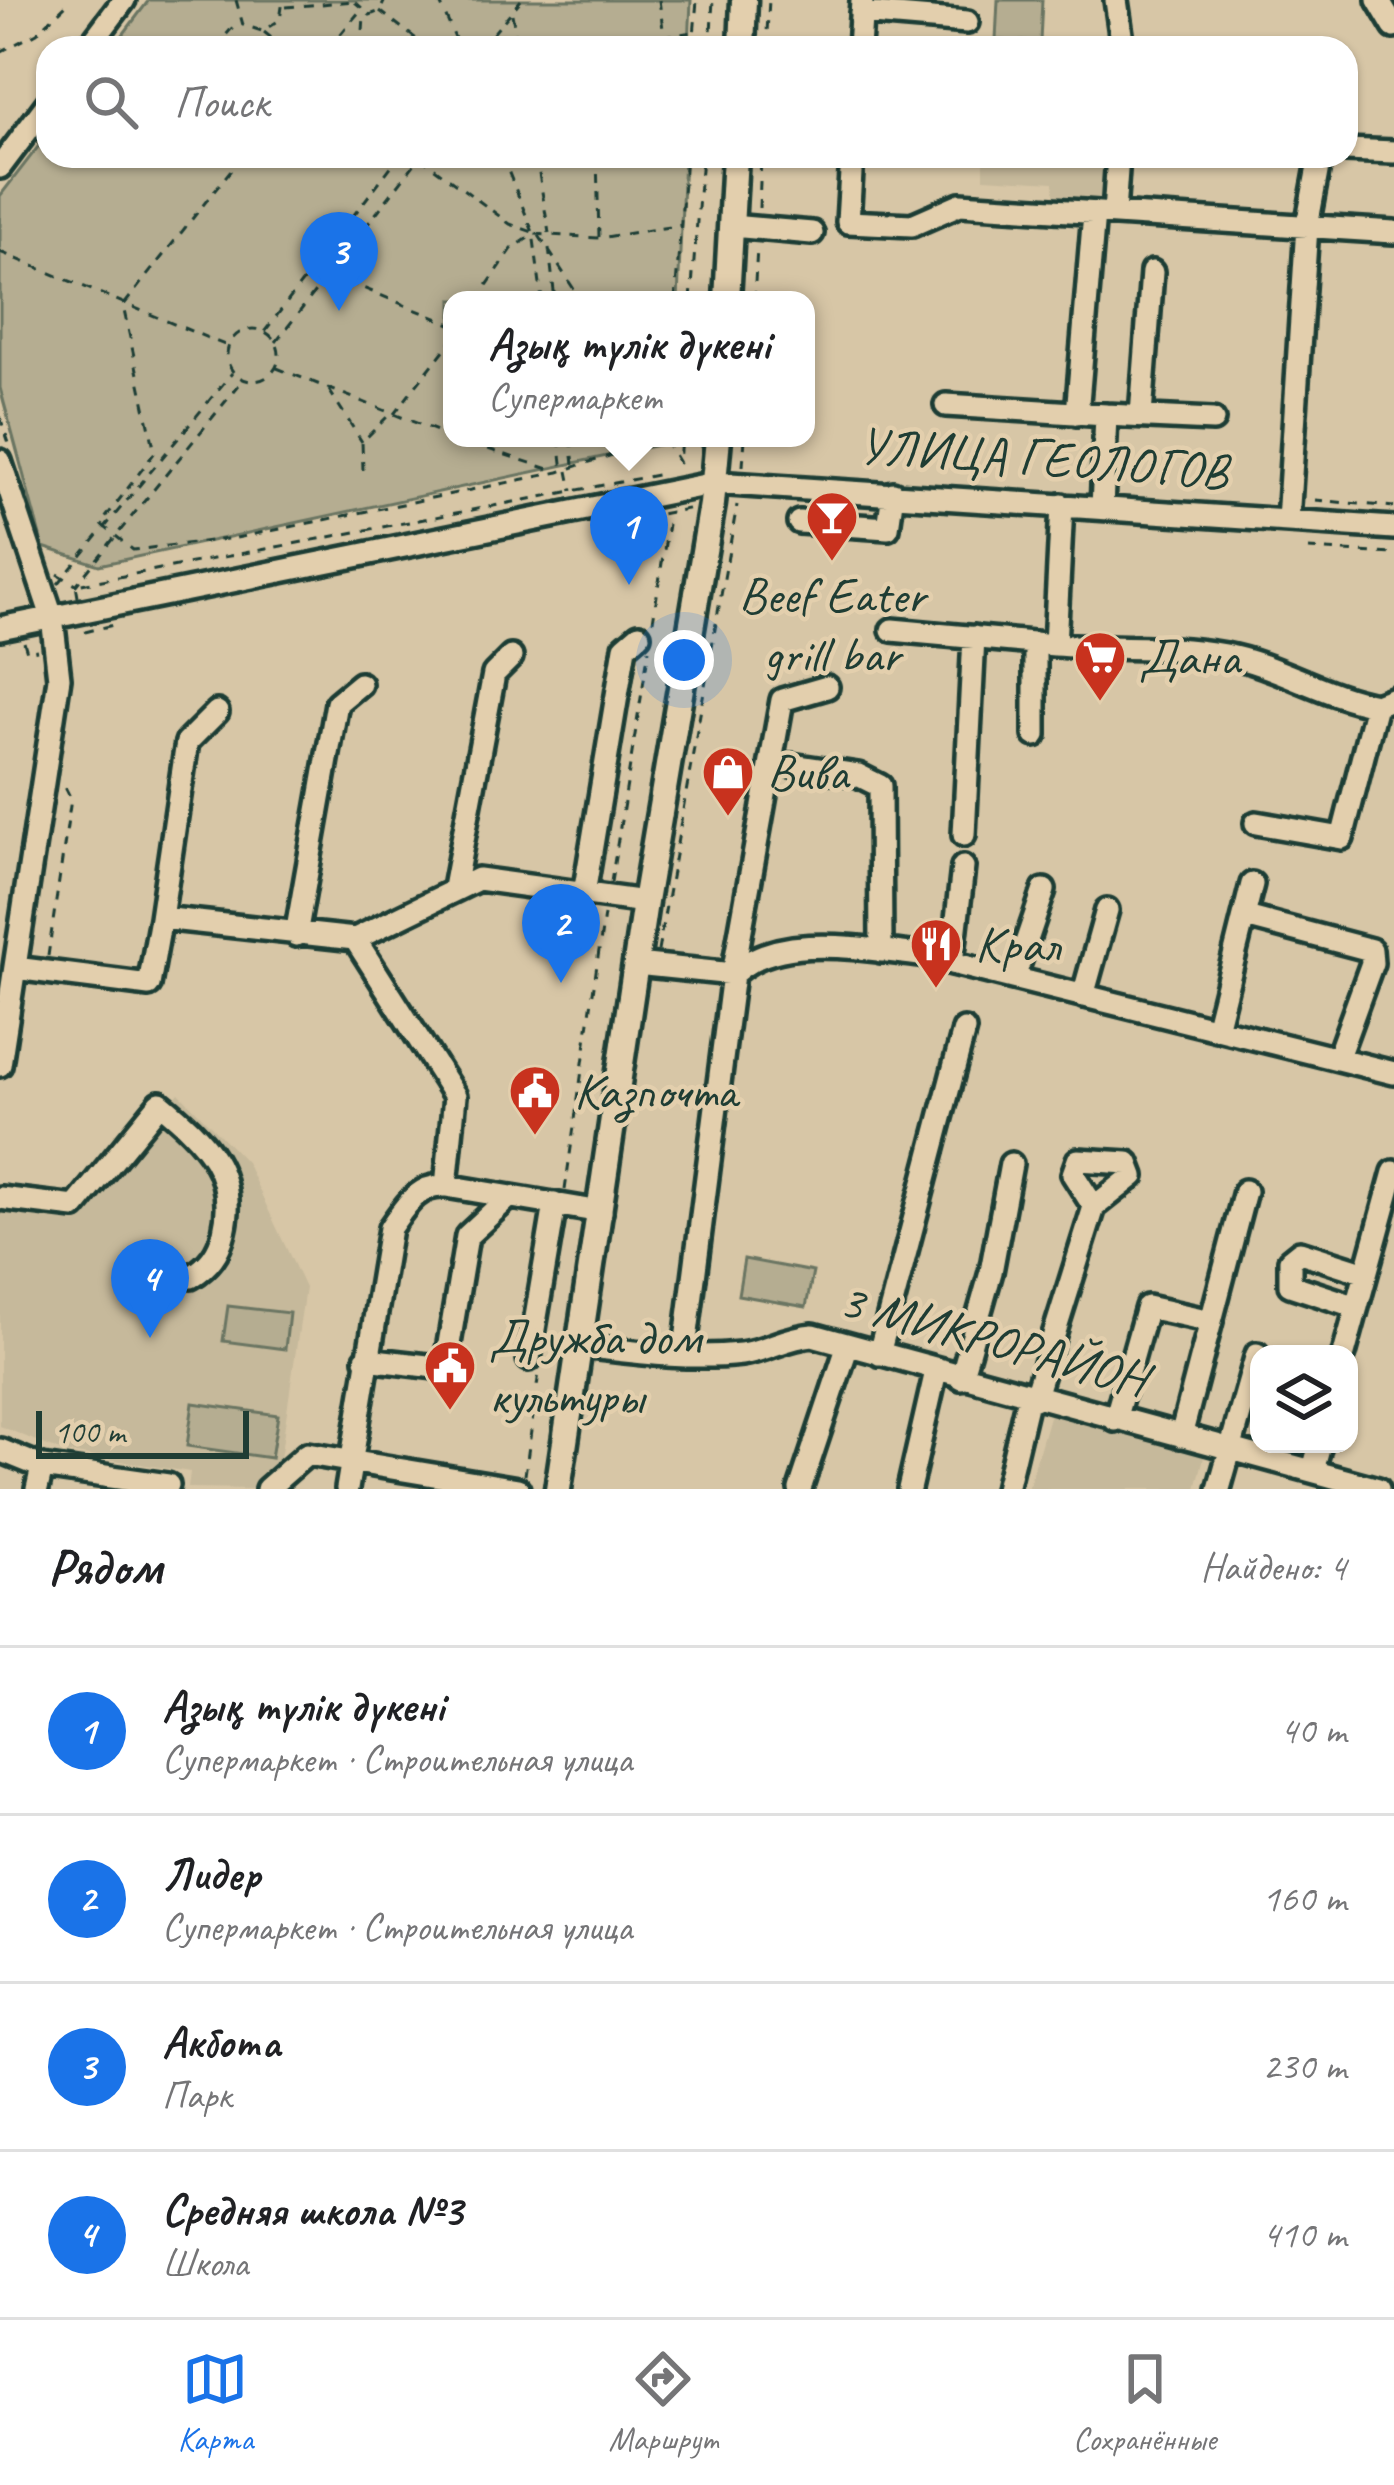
<!DOCTYPE html>
<html lang="ru">
<head>
<meta charset="utf-8">
<style>
	body { margin:0; font-family:Caveat,sans-serif; background:#f6f6f6; color:#202124 }
	.controls { position:absolute; right:36px; bottom:36px; display:grid; overflow:hidden; border-radius:24px; box-shadow:0 3px 9px #0004 }
	.controls button { width:108px; height:108px; display:grid; place-items:center; padding:0; border:0; border-bottom:3px solid #e0e0e0; background:#fff; color:#202124; font:60px sans-serif }
	.scale { position:absolute; left:36px; bottom:30px; width:213px; box-sizing:border-box; padding-left:12px; border:6px solid #1f3d34; border-top:0; font-size:33px; line-height:42px; white-space:nowrap; color:#1f3d34; -webkit-text-stroke:9px #e3cfad; paint-order:stroke }
	.you { position:absolute; left:684px; top:660px; width:42px; height:42px; margin:-30px; border:9px solid #fff; border-radius:50%; background:#1a73e8; box-shadow:0 0 0 18px #1a73e833 }
	.badge { display:grid; place-items:center; width:78px; height:78px; border-radius:50%; background:#1a73e8; color:#fff; font-size:39px; font-weight:700 }
	.pin { position:absolute; translate:-50% -99px; filter:drop-shadow(0 3px 6px #0008) }
	.pin::after { content:''; position:absolute; top:63px; width:42px; height:36px; background:inherit; clip-path:polygon(0 0,100% 0,50% 100%) }
	.popup { position:absolute; left:443px; top:291px; width:372px; height:156px; box-sizing:border-box; display:grid; place-content:center; border-radius:24px; background:#fff; filter:drop-shadow(0 3px 9px #0005); font-size:39px; white-space:nowrap; color:#757577 }
	.popup b { font-size:45px; color:#202124 }
	.popup::after { content:''; position:absolute; left:50%; top:100%; margin-left:-24px; border:24px solid transparent; border-top-color:#fff }
	.list { margin:0; padding:0; list-style:none }
	h2 { display:flex; justify-content:space-between; align-items:center; height:156px; margin:0; padding:0 48px; font-size:51px }
	h2 small { font-size:39px; font-weight:400; color:#757577 }
	.list li { display:grid; grid-template-columns:78px 1fr auto; gap:36px; align-items:center; box-sizing:border-box; height:168px; padding:0 48px; border-top:3px solid #e0e0e0 }
	.list b { display:block; font-size:45px; white-space:nowrap }
	.list p { margin:0; font-size:39px; white-space:nowrap; color:#757577 }
	.list em { font-size:39px; font-style:normal; color:#757577 }
	.icon { flex:none; width:66px; height:66px; fill:none; stroke:currentColor; stroke-width:2; stroke-linecap:round; stroke-linejoin:round }
	.map { position:relative; flex:none; width:1394px; height:1489px; overflow:hidden }
	.search { position:absolute; background:#fff; box-shadow:0 3px 9px #0004; left:36px; right:36px; top:36px; height:132px; display:flex; align-items:center; gap:30px; box-sizing:border-box; padding:0 42px; border-radius:36px; color:#757577; font-size:45px }
	.sheet { height:828px; background:#fff }
	nav { display:flex; justify-content:space-around; align-items:center; box-sizing:border-box; height:168px; border-top:3px solid #e0e0e0; background:#fff; font-size:33px; color:#757577 }
	nav a { display:grid; justify-items:center; gap:6px }
	nav .on { color:#1a73e8 }
	.map>svg:first-child { display:block }
</style>
</head>
<body>
<div class="map">
<svg width="1394" height="1489" viewBox="0 0 1394 1489">
	<rect width="100%" height="100%" fill="#d7c6a6"/>
	<filter id="ink" filterUnits="userSpaceOnUse"><feTurbulence type="fractalNoise" baseFrequency=".00833" numOctaves="2"/><feDisplacementMap in="SourceGraphic" scale="24" xChannelSelector="R" yChannelSelector="G"/><feConvolveMatrix kernelMatrix="1 2 1 2 8 2 1 2 1" color-interpolation-filters="sRGB"/></filter>
	<g filter="url(#ink)">
		<path fill="#c6b99b" d="M984 156H1111L1108 199 1054 196V182L984 178Z
			M179 1093 246 1162 305 1288 279 1466 255 1489 188 1488 190 1472 63 1452 0 1426V1210L76 1218Z
			M1050 1413 1206 1449 1196 1489H1028Z"/>
		<path fill="#b5ad91" stroke="#6a7562" stroke-width="3" d="M149 0H691L689 48H113Z
			M998 0H1042L1040 42 996 40Z
			M48 134V156H684L678 300H452V438H672V442L99 565 43 547 0 388V196Z
			M744 1259 813 1272 806 1307 738 1295Z
			M228 1306 289 1313 285 1349 223 1341Z
			M193 1403 278 1415 271 1458 187 1446Z"/>
		<g fill="none" stroke-linecap="round" stroke-linejoin="round">
			<g stroke="#1f3d34" stroke-width="30">
				<path id="minor" d="M1116 0 1123 48
					M1378 0 1394 27
					M861 13 967 22
					M88 48 124 0
					M859 48 862 1
					M1346 150 1394 152
					M852 156 848 222 912 225 960 204 1394 232
					M0 167 48 103
					M1114 213 1118 156
					M731 226 812 233
					M946 405 1106 415 1102 508
					M1077 414 1094 213
					M1106 415 1213 420
					M1141 415 1152 272
					M0 461 52 617 59 678 0 1065
					M1062 505 1055 645C1110 649 1171 645 1225 655 1278 665 1324 696 1376 705
					M1288 521 1307 226 1320 156
					M799 522 888 528 893 493
					M0 628 715 483 1394 528
					M892 630 1055 645
					M1035 643V735
					M771 762 858 775 880 786 881 951
					M1256 823 1342 838 1376 705 1394 698
					M964 835 974 637
					M454 888 494 674 511 657
					M584 894 625 647 639 635
					M1246 917 1371 950 1372 963 1338 1057
					M161 918 187 742 217 712
					M296 935 337 703 360 684
					M355 939 455 1096 446 1186
					M952 963 963 867
					M636 964 733 974C778 931 863 949 920 955L1394 1073
					M15 968 149 985 161 918 355 939 478 879 645 902
					M1014 978 1044 890
					M1083 996 1107 910
					M1216 1029 1252 884
					M0 1198 75 1207 160 1103C205 1140 238 1173 224 1232 219 1253 209 1266 191 1277
					M1357 1307 1290 1285V1260L1300 1252 1366 1273
					M581 1346C634 1352 687 1360 741 1354 766 1351 786 1337 813 1335L1378 1489
					M879 1354 964 1030
					M1344 1354 1394 1172
					M684 1356 733 974 782 700 827 687
					M366 1359 445 1368 467 1236 509 1197
					M529 1359 555 1204
					M961 1378 991 1272 1011 1164
					M1034 1399 1094 1207 1133 1176 1128 1163 1078 1160 1073 1174 1094 1207
					M1115 1420 1147 1307 1211 1321
					M1181 1436 1245 1191
					M0 1450 42 1467 37 1489
					M42 1467 168 1485
					M1313 1470 1320 1444
					M267 1489 307 1454 518 1489
					M347 1489 390 1228C405 1207 417 1184 446 1186L601 1212
					M800 1489 848 1345
					M909 1489 936 1371
					M1006 1489 1028 1397
					M1219 1489 1257 1354"/>
			</g>
			<g stroke="#1f3d34" stroke-width="33">
				<path id="major" d="M742 48 744 0
					M727 300 735 156
					M558 1489 645 902 712 504 718 438"/>
			</g>
			<path stroke="#1f3d34" stroke-width="3" stroke-dasharray="9 9" stroke-linecap="butt" d="M236 0 243 25 262 31 280 20 283 0
				M439 0 459 48
				M659 0 664 36 694 32
				M355 2 370 15 380 11 385 0
				M286 7 355 1
				M380 11 428 48
				M512 14 518 48
				M264 32 284 48
				M518 46 551 48
				M215 48 238 21
				M329 48 360 11
				M362 48 364 15
				M481 48 521 0
				M587 48 664 36
				M693 48 697 0
				M710 48 713 0
				M766 48 769 0
				M0 52 37 33 71 0
				M242 156 123 306 155 452 101 524 133 550 236 538 559 472 665 438
				M502 156 533 232 542 300
				M536 156 549 233
				M597 156 599 238
				M420 157 510 224 538 234 581 300
				M759 208 761 156
				M549 248 555 300
				M0 252 227 346
				M331 275 451 324
				M477 300 512 249 534 234 599 238 682 225
				M675 300 686 156
				M691 300 702 156
				M754 300 757 248
				M227 355a26 26 0 1 1 52 0a26 26 0 1 1-52 0Z
				M265 331 399 156
				M276 342 420 157
				M277 368 452 437
				M329 390 362 442
				M394 414 452 340
				M0 417 9 443
				M454 438 555 471
				M559 438 563 471
				M571 438 574 465
				M665 440 679 463 681 438
				M743 466 745 438
				M363 470 362 442 389 415
				M568 471 572 491
				M1315 500 1394 507
				M626 520 693 508
				M1308 549 1394 554
				M58 574 76 585 243 380
				M58 584 232 373
				M78 597 76 585 662 474
				M653 621 668 524
				M85 632 117 624
				M24 642 27 652 37 650
				M611 882 649 649
				M658 951 737 505
				M48 956 71 799 63 783
				M565 1190 604 915
				M525 1475 539 1372"/>
			<use href="#minor" stroke="#e3cfad" stroke-width="21"/>
			<use href="#major" stroke="#e3cfad" stroke-width="24"/>
		</g>
	</g>
	<defs>
		<g id="bar-pin" transform="scale(2.7)"><path d="M0 17L-7.5 6A9.5 9.5 0 1 1 7.5 6Z" fill="#c8321e" stroke="#e3cfad"/><path d="M-6-5H6L.8 .8V4.5H3.5V6h-7V4.5H-.8V.8Z" fill="#fff"/></g>
		<g id="supermarket-pin" transform="scale(2.7)"><path d="M0 17L-7.5 6A9.5 9.5 0 1 1 7.5 6Z" fill="#c8321e" stroke="#e3cfad"/><path d="M-6-5.5h2.5l.6 2H6L4.5 2H-2.5L-4.4-4H-6ZM-1.5 3.2a1.3 1.3 0 1 0 .1 0ZM3 3.2a1.3 1.3 0 1 0 .1 0Z" fill="#fff"/></g>
		<g id="shop-pin" transform="scale(2.7)"><path d="M0 17L-7.5 6A9.5 9.5 0 1 1 7.5 6Z" fill="#c8321e" stroke="#e3cfad"/><path d="M-5-2.5h2.3a2.7 3.5 0 0 1 5.4 0H5L5.5 6h-11ZM-1.5-2.5h3a1.5 2.3 0 0 0-3 0Z" fill="#fff"/></g>
		<g id="restaurant-pin" transform="scale(2.7)"><path d="M0 17L-7.5 6A9.5 9.5 0 1 1 7.5 6Z" fill="#c8321e" stroke="#e3cfad"/><path d="M-5-6h1v4h1v-4h1v4h1v-4h1v5L-1.5 .5V6h-2V.5L-5-1ZM5-6V6H3V1.5H1.5Q1.5-4 5-6Z" fill="#fff"/></g>
		<g id="civic-pin" transform="scale(2.7)"><path d="M0 17L-7.5 6A9.5 9.5 0 1 1 7.5 6Z" fill="#c8321e" stroke="#e3cfad"/><path d="M-.6-6.5H3V-4.5H.6V-3L4-1V1h2V6H-6V1h2V-1L-.6-3ZM-1.2 2.5V6h2.4V2.5Z" fill="#fff"/></g>
	</defs>
	<g fill-rule="evenodd">
		<use href="#bar-pin" x="832" y="517"/>
		<use href="#supermarket-pin" x="1100" y="657"/>
		<use href="#shop-pin" x="728" y="772"/>
		<use href="#restaurant-pin" x="936" y="944"/>
		<use href="#civic-pin" x="535" y="1091"/>
		<use href="#civic-pin" x="450" y="1366"/>
	</g>
	<g text-anchor="middle" dominant-baseline="central" stroke-width="9" stroke-linejoin="round" paint-order="stroke">
		<g font-size="51" fill="#1f3d34" stroke="#e3cfad">
			<text transform="translate(1043 458) rotate(4)">УЛИЦА ГЕОЛОГОВ</text>
			<text transform="translate(993 1339) rotate(15)">3 МИКРОРАЙОН</text>
		</g>
		<g font-size="51" fill="#1f3d34" stroke="#e3cfad" text-anchor="start">
			<text x="832" y="595" text-anchor="middle">Beef Eater<tspan x="832" dy="59">grill bar</tspan></text>
			<text x="1139" y="657">Дана</text>
			<text x="767" y="772">Вива</text>
			<text x="975" y="944">Крал</text>
			<text x="574" y="1091">Казпочта</text>
			<text x="489" y="1337">Дружба дом<tspan x="489" dy="59">культуры</tspan></text>
		</g>
	</g>
</svg>
<div class="controls">
<button><svg class="icon" aria-label="layers" viewBox="0 0 24 24"><path d="M12 4l9 5-9 5-9-5zM3 14l9 5 9-5"/></svg></button>
</div>
<div class="scale">100 m</div>
<div class="you"></div>
<div class="pin badge" style="left:629px;top:585px">1</div>
<div class="popup"><b>Азық түлік дүкені</b>Супермаркет</div>
<div class="pin badge" style="left:561px;top:983px">2</div>
<div class="pin badge" style="left:339px;top:311px">3</div>
<div class="pin badge" style="left:150px;top:1338px">4</div>
<div class="search"><svg class="icon" aria-label="search" viewBox="0 0 24 24"><circle cx="10" cy="10" r="6"/><path d="M15 15l6 6"/></svg>Поиск</div>
</div>
<section class="sheet">
<h2>Рядом<small>Найдено: 4</small></h2>
<ul class="list">
<li><span class="badge">1</span><div><b>Азық түлік дүкені</b><p>Супермаркет · Строительная улица</p></div><em>40 m</em></li>
<li><span class="badge">2</span><div><b>Лидер</b><p>Супермаркет · Строительная улица</p></div><em>160 m</em></li>
<li><span class="badge">3</span><div><b>Акбота</b><p>Парк</p></div><em>230 m</em></li>
<li><span class="badge">4</span><div><b>Средняя школа №3</b><p>Школа</p></div><em>410 m</em></li>
</ul>
</section>
<nav>
<a class="on"><svg class="icon" aria-label="map" viewBox="0 0 24 24"><path d="M3 6l6-2 6 2 6-2v14l-6 2-6-2-6 2zM9 4v14M15 6v14"/></svg>Карта</a>
<a><svg class="icon" aria-label="directions" viewBox="0 0 24 24"><path d="M12 3l9 9-9 9-9-9zM9 14v-3h6M13 9l2 2-2 2"/></svg>Маршрут</a>
<a><svg class="icon" aria-label="saved" viewBox="0 0 24 24"><path d="M7 4h10v16l-5-4-5 4z"/></svg>Сохранённые</a>
</nav>
</body>
</html>
